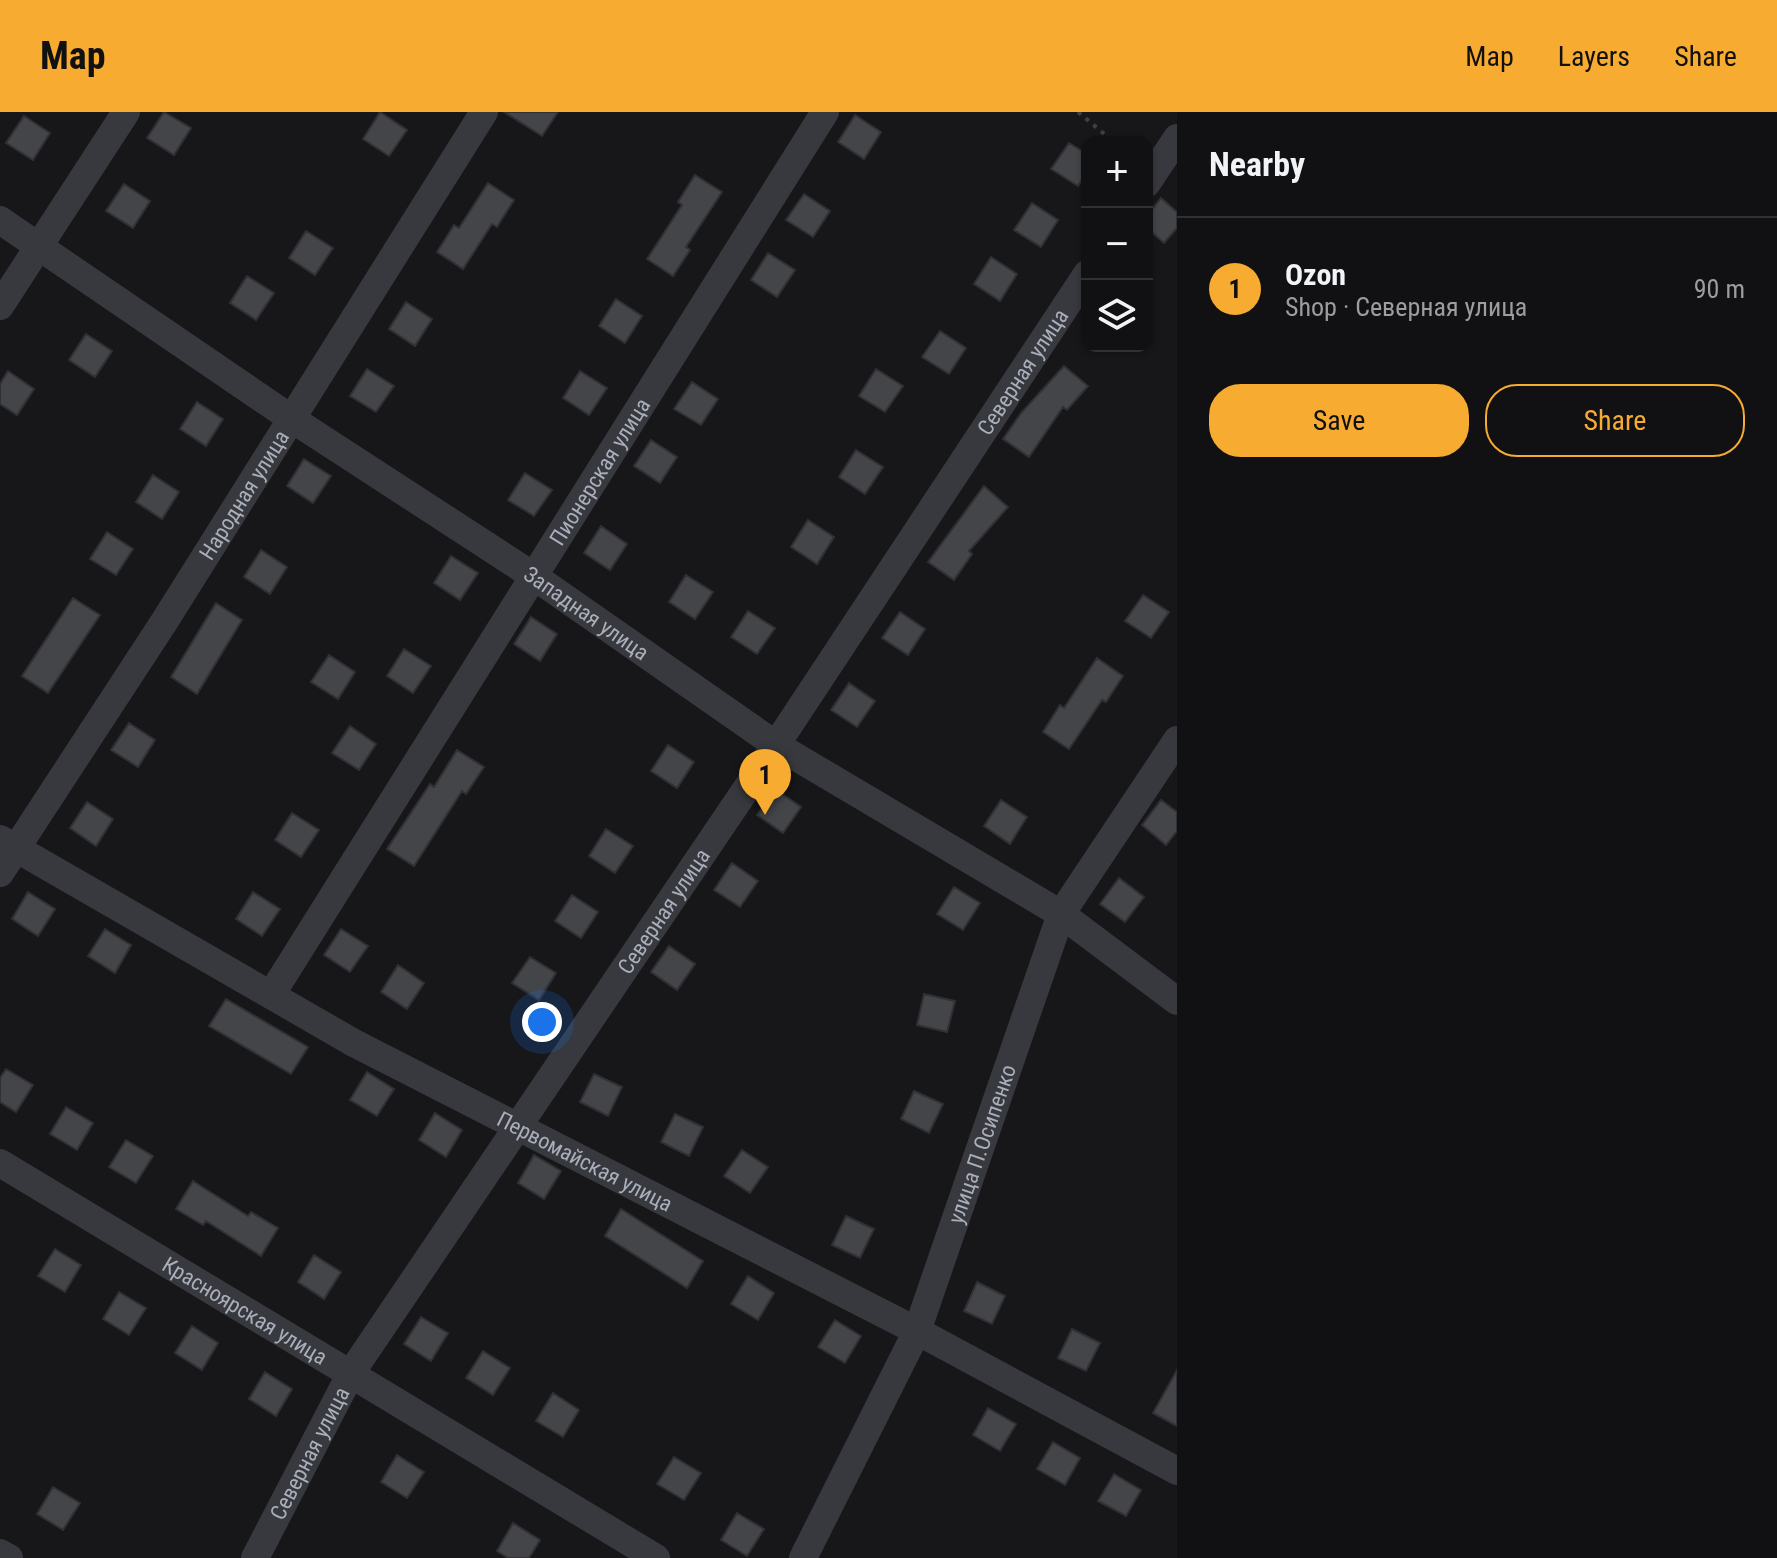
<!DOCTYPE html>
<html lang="en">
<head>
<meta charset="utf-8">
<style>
	body { margin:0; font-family:"Roboto Condensed",sans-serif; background:#1a1a1c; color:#f1f3f6 }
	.controls { position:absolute; right:24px; top:24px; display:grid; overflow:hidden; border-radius:16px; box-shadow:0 2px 6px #0004 }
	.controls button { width:72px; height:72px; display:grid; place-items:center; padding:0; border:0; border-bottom:2px solid #303133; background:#111113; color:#f1f3f6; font:40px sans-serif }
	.you { position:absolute; left:542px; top:910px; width:28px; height:28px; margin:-20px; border:6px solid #fff; border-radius:50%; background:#1a73e8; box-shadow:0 0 0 12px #1a73e833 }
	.badge { display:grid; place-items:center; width:52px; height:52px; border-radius:50%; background:#f7ab31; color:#111; font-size:26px; font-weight:700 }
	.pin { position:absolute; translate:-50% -66px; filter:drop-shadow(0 2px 4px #0008) }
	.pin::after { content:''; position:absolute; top:42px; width:28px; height:24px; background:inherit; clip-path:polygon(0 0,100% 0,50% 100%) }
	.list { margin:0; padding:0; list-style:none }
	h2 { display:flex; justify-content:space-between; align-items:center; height:104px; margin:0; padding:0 32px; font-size:34px }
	h2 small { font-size:26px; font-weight:400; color:#9c9da0 }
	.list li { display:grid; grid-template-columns:52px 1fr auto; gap:24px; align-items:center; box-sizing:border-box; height:144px; padding:0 32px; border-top:2px solid #303133 }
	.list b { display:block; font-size:30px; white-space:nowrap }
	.list p { margin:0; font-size:26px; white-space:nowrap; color:#9c9da0 }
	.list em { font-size:26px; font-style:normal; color:#9c9da0 }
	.actions { display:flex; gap:16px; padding:24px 32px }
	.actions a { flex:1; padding:18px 0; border:2px solid #f7ab31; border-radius:32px; text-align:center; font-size:28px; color:#f7ab31 }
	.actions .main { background:#f7ab31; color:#111 }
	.icon { flex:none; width:44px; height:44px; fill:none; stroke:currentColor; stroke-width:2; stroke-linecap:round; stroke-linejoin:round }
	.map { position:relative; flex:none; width:1177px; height:1446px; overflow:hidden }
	header { display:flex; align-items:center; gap:48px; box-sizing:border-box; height:112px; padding:0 40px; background:#f7ab31; color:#111 }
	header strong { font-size:38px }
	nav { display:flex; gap:44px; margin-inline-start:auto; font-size:28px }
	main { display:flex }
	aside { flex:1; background:#111113 }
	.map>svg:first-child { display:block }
</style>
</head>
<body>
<header>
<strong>Map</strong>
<nav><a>Map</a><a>Layers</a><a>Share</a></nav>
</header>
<main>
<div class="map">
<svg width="1177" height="1446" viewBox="0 0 1177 1446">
	<rect width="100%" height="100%" fill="#171719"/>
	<path fill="#434549" stroke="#313135" stroke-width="2" d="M164 0 191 16 174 43 147 26Z
		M380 0 407 18 389 44 363 27Z
		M504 0H558L542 24Z
		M855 3 881 20 864 47 838 30Z
		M24 4 50 21 33 48 6 31Z
		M1069 31 1087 42V60L1078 74 1051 57Z
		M695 63 722 80 686 135 690 138 673 164 647 147 682 93 678 90Z
		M488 71 514 88 497 115 492 112 463 157 437 140 454 113 459 116Z
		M124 72 150 89 133 116 106 99Z
		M804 82 830 99 813 125 786 108Z
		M1161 86 1177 100V116L1164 131 1147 116V103Z
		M1032 91 1058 108 1041 135 1014 118Z
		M306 119 333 136 315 163 289 146Z
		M768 141 795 158 777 185 751 168Z
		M991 145 1017 162 1000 189 974 172Z
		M247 164 274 181 256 208 230 191Z
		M616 187 642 204 625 231 599 214Z
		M406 190 432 207 415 234 389 217Z
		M940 219 966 236 949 262 922 245Z
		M86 222 112 239 95 265 69 248Z
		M1064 254 1088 274 1067 298 1063 295 1029 345 1003 327 1021 301Z
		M367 257 394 274 376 300 350 284Z
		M876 257 903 274 885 300 859 284Z
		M8 259 34 277 17 303 0 292V272Z
		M580 259 607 276 589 303 563 286Z
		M692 270 718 287 701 313 674 297Z
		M197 290 223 307 206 334 180 317Z
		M651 328 677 345 660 371 634 354Z
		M856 338 883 355 865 382 839 365Z
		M304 347 331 364 313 391 287 374Z
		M525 361 552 378 534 404 508 388Z
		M153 363 179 380 162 407 136 390Z
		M984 374 1008 395 969 439 972 442 954 468 928 450Z
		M808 408 834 425 817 452 791 435Z
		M601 414 627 432 610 458 584 441Z
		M107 420 133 437 116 463 90 447Z
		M261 438 287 455 270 482 244 465Z
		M451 444 478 461 460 488 434 471Z
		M686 463 713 480 695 507 669 490Z
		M1143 483 1169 500 1151 526 1125 509Z
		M73 486 100 503 48 581 22 564Z
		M216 491 242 508 197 582 171 565Z
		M748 499 775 516 757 542 731 525Z
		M900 500 925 517 908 543 882 526Z
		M531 505 557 522 540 549 514 532Z
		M404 537 431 554 413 581 387 564Z
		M329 543 355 560 338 587 311 570Z
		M1097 546 1123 564 1106 590 1102 588 1069 637 1043 620 1060 593 1064 596Z
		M849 571 875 589 857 615 831 598Z
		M129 611 155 628 138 655 111 638Z
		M350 614 376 632 359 658 332 641Z
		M668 633 694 650 677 676 651 659Z
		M457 638 484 655 466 682 462 679 414 754 387 737 430 672 434 675Z
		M775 677 801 695 783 721 757 703Z
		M1001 688 1027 705 1010 732 984 714Z
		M1161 688 1177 700V719L1166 733 1142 713Z
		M87 690 113 707 96 734 70 716Z
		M292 701 319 718 301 745 275 728Z
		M606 717 633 734 615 761 589 744Z
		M732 751 758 769 740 795 714 778Z
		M1119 766 1144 785 1125 810 1100 792Z
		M954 775 980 791 963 818 937 802Z
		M28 780 55 797 38 824 12 807Z
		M253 780 280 797 262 824 236 807Z
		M572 783 598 800 581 826 555 809Z
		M105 817 131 833 115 861 88 844Z
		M341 817 368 834 350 860 324 843Z
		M669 834 695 852 677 878 651 860Z
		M530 845 556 861 539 888 512 871Z
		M398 853 424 871 407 897 381 880Z
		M924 882 955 889 947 920 917 913Z
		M226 887 308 935 291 962 209 914Z
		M6 957 33 973 16 1000 0 990V966Z
		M367 960 394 977 377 1004 350 988Z
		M594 962 622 975 608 1004 580 990Z
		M914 979 943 992 929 1021 901 1007Z
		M66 995 93 1011 77 1038 50 1022Z
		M435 1001 462 1018 446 1045 419 1028Z
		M675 1002 703 1015 689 1044 661 1030Z
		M126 1028 153 1044 136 1071 109 1055Z
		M742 1038 768 1055 750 1081 724 1064Z
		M534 1043 561 1059 544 1087 518 1071Z
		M193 1069 248 1104 251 1100 278 1116 261 1144 206 1109 203 1113 176 1097Z
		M621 1097 703 1149 687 1176 605 1124Z
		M846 1104 874 1117 860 1146 832 1133Z
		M55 1137 81 1153 65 1180 38 1164Z
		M314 1143 341 1160 324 1187 298 1170Z
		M748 1164 774 1181 758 1208 731 1192Z
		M977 1170 1005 1184 992 1212 964 1199Z
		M119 1180 146 1196 129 1223 103 1207Z
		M421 1205 448 1221 431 1249 404 1232Z
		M835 1208 861 1224 845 1251 818 1235Z
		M192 1214 218 1231 202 1258 175 1241Z
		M1072 1217 1100 1231 1086 1259 1058 1246Z
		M483 1239 510 1256 493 1283 466 1266Z
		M1177 1258V1314L1153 1301Z
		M265 1260 292 1277 276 1304 249 1287Z
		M553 1281 579 1298 563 1325 536 1309Z
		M988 1296 1016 1312 1000 1339 973 1323Z
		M1053 1330 1080 1346 1065 1373 1037 1357Z
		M397 1343 424 1360 407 1386 381 1370Z
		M674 1345 701 1361 684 1388 657 1372Z
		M1114 1362 1141 1378 1126 1404 1098 1389Z
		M53 1375 80 1391 63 1418 37 1402Z
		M737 1401 764 1417 747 1444 721 1428Z
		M513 1411 540 1428 529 1446H508L497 1439Z"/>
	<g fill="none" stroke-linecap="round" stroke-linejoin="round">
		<path stroke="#3e4046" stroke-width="4" stroke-dasharray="4 6" stroke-linecap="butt" d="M1078 0 1114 30"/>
		<g stroke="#38393e" stroke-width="28">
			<path d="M1147 71 1177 26"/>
			<path id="s1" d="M0 108 292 307 535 465 776 633 1061 802 1177 889"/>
			<path d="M0 194 126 0"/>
			<path id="s2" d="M0 727 354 931 917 1219 1177 1359"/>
			<path id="s3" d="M0 761 164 510 484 0"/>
			<path id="s4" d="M271 883 825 0"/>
			<path id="s5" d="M0 1051 656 1446"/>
			<path d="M0 1441 9 1446"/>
			<path id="s6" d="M255 1446 351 1261 776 633 1087 162"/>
			<path id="s7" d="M803 1446 917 1219 1061 802 1177 628"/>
		</g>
	</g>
	<g text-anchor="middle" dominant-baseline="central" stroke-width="8" stroke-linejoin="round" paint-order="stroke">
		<g font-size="22" fill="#a9afba" stroke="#121214">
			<text stroke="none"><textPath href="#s6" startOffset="1414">Северная улица</textPath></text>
			<text stroke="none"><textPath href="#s4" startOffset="618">Пионерская улица</textPath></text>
			<text stroke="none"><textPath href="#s3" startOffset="450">Народная улица</textPath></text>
			<text stroke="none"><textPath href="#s1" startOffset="706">Западная улица</textPath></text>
			<text stroke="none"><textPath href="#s6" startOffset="766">Северная улица</textPath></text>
			<text stroke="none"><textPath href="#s7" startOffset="452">улица П.Осипенко</textPath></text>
			<text stroke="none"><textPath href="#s2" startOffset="668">Первомайская улица</textPath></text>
			<text stroke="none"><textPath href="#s5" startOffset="286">Красноярская улица</textPath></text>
			<text stroke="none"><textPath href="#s6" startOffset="118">Северная улица</textPath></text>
		</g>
	</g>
</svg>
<div class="controls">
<button>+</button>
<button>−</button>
<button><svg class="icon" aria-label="layers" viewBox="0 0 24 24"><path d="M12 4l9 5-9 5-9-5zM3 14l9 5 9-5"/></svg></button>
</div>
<div class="you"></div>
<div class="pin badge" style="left:765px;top:703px">1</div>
</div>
<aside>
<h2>Nearby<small></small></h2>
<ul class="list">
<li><span class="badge">1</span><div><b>Ozon</b><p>Shop · Северная улица</p></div><em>90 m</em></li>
</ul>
<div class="actions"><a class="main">Save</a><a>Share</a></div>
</aside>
</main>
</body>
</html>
